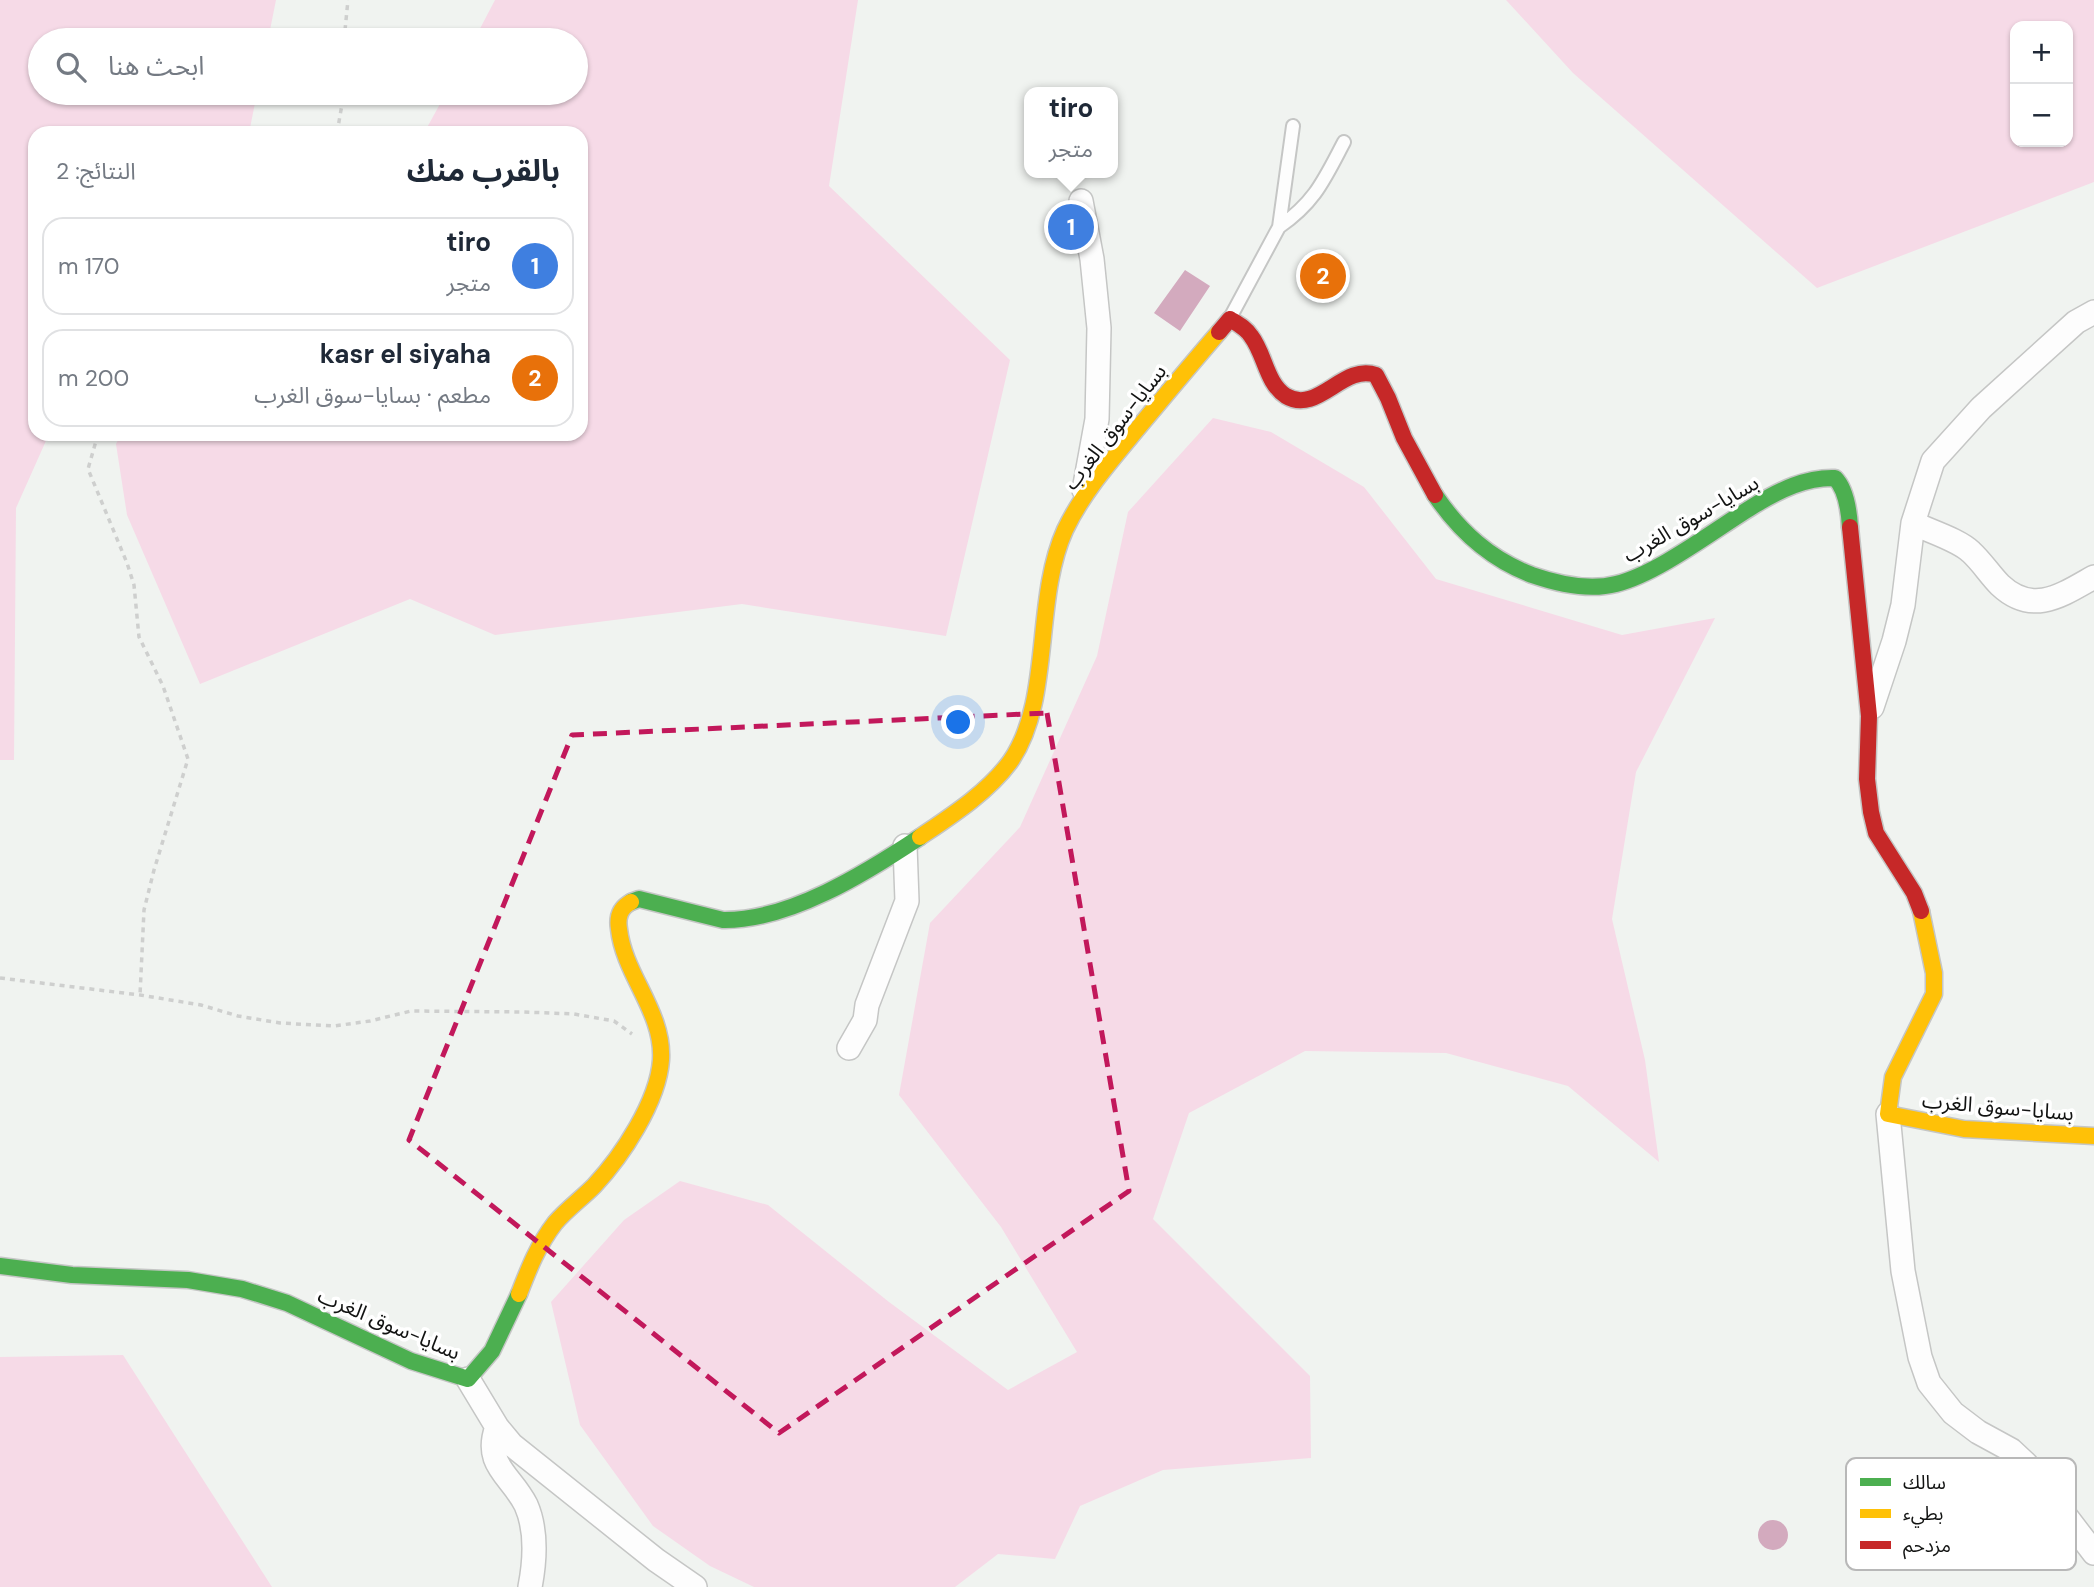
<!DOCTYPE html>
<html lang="ar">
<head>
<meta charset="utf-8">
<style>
	body { margin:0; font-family:"DM Sans","Noto Sans Arabic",sans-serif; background:#f6f6f7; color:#1f2937; direction:rtl }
	.controls { position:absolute; right:21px; top:21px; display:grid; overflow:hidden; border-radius:14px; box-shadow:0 2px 5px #0004 }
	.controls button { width:63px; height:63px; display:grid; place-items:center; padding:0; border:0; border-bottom:2px solid #e0e1e3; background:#fff; color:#1f2937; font:35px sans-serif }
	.you { position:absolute; left:959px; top:723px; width:24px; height:24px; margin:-18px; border:5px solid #fff; border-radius:50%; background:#1a73e8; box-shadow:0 0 0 10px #1a73e833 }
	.badge { display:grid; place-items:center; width:46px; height:46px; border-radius:50%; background:#606160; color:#fff; font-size:23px; font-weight:700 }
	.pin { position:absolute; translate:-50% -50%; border:4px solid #fff; box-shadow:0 2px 7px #0006 }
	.popup { position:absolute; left:1024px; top:87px; width:94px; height:91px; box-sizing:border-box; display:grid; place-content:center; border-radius:14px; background:#fff; filter:drop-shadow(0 2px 5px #0005); font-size:23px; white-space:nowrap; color:#747a83 }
	.popup b { font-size:26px; color:#1f2937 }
	.popup::after { content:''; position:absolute; left:50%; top:100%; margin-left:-14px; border:14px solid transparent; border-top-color:#fff }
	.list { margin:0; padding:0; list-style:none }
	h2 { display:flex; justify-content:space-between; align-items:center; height:91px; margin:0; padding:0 28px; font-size:30px }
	h2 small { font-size:23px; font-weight:400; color:#747a83 }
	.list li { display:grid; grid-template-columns:46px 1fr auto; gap:21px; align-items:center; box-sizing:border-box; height:98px; margin:0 14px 14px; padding:0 14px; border:2px solid #e0e1e3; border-radius:21px }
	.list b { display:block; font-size:26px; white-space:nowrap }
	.list p { margin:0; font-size:23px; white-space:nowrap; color:#747a83 }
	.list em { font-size:23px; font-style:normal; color:#747a83 }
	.icon { flex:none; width:38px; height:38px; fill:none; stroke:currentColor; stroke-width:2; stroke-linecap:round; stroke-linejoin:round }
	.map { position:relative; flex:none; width:2094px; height:1587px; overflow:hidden; direction:ltr }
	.search { position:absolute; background:#fff; box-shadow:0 2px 5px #0004; left:28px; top:28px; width:560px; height:77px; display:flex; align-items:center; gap:18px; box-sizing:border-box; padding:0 24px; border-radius:38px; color:#747a83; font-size:26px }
	.panel { position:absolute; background:#fff; box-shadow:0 2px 5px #0004; left:28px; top:126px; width:560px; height:315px; border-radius:21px; direction:rtl }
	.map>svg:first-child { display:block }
</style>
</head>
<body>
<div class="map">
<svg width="2094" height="1587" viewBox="0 0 2094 1587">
	<rect width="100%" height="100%" fill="#f0f3f0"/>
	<path fill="#f6dae7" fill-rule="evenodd" d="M0 0H276L268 40H40V93H257L249 133H35V434H49L16 508 14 760H0Z
		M495 0H858L829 186 1010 360 946 636 742 604 495 635 410 599 200 684 127 515 116 444 121 434H581V133H424L446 93H576V40H474Z
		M1506 0H2094V182L1817 288 1573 73ZM2068 26V142H2015V26Z
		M1213 418 1271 432 1364 487 1436 579 1622 635 1715 618 1636 772 1612 919 1645 1060 1659 1162 1568 1086 1446 1053 1305 1051 1189 1113 1153 1219 1310 1376 1311 1458 1163 1470 1080 1506 1055 1559 998 1554 955 1587H754L710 1566 653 1526 580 1425 551 1302 624 1220 680 1181 768 1205 889 1302 1008 1390 1077 1352 1001 1227 899 1095 930 923 1020 827 1097 656 1128 512Z
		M123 1355 272 1587H0V1357Z"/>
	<path fill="#d3aabe" d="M1185 270 1210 286 1180 331 1154 313Z
		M1758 1535a15 15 0 1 1 30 0a15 15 0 1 1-30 0Z"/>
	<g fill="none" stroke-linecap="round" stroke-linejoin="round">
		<g stroke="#c5c6c5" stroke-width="16">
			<path id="lane" d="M1279 227C1315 202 1324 180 1344 142
				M1230 318 1279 227 1293 126"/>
		</g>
		<g stroke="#c5c6c5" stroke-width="26">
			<path id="street" d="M1081 201 1092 259 1099 328 1097 419 1084 490
				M1913 523C1929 531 1959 540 1971 552 1982 562 1990 575 2000 585 2033 616 2062 595 2094 577
				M1872 707 1894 641 1903 605 1913 523 1933 461 1981 408 2076 322 2094 312
				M849 1048 865 1020 867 1005 907 901 905 846
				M1888 1114 1903 1271 1920 1357 1929 1383 1953 1413 1978 1432 2011 1450 2026 1464 2094 1553
				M468 1379 497 1427 512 1445 656 1560 695 1587
				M497 1427C483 1465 511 1475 526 1505 537 1530 535 1561 530 1587"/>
		</g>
		<g stroke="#c5c6c5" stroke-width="19">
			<path id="fast" d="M1435 495C1460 532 1490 559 1532 575 1558 584 1589 591 1616 584 1658 574 1717 528 1755 505 1780 490 1806 477 1835 478 1846 489 1849 511 1850 527
				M631 902 639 899 723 920C789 921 866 873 920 837
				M0 1266 72 1275 188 1280 242 1289 287 1303 411 1361 468 1379 492 1351 519 1294"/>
		</g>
		<g stroke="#c5c6c5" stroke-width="19">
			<path id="slow" d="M920 837C951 816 987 793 1010 762 1053 701 1033 601 1065 530 1084 490 1115 456 1143 422 1168 392 1193 362 1219 332
				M1921 911 1934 973V994L1893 1077 1888 1114 1964 1129 2094 1136
				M519 1294C529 1268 538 1245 555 1223 567 1209 581 1199 594 1186 622 1156 658 1102 661 1060 664 1012 624 975 619 929 617 917 620 908 631 902"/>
		</g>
		<g stroke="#c5c6c5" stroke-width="19">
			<path id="jam" d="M1219 332 1230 319C1238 324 1246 328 1251 336 1265 354 1266 383 1286 396 1318 415 1343 363 1376 375L1388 398 1404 438 1435 495
				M1850 527 1869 716 1867 779 1871 812 1876 833 1914 893 1921 911"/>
		</g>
		<path stroke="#cecfce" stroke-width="3.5" stroke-dasharray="5 5" stroke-linecap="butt" d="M344 40 348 0
			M337 133 344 93
			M98 434 88 469 127 563 134 585 139 637 163 686 188 759 154 870 144 910 140 995
			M0 978 140 995 201 1005 238 1016 280 1023 334 1026 370 1021 411 1011 524 1012 574 1014 614 1021 632 1034"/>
		<use href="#lane" stroke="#fdfdfd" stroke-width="12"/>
		<use href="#street" stroke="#fdfdfd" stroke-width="23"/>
		<use href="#fast" stroke="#4caf50" stroke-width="16"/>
		<use href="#slow" stroke="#ffc107" stroke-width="16"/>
		<use href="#jam" stroke="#c62828" stroke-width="16"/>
	</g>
	<path fill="none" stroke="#c2185b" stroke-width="5" stroke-dasharray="14 9" stroke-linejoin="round" d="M1047 713 1129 1191 779 1433 409 1140 572 735Z"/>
	<g text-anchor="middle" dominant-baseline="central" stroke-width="7" stroke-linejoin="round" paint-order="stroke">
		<g font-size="21" fill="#121312" stroke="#fff">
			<text transform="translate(1115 427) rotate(-52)">بسايا-سوق الغرب</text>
			<text transform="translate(1691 519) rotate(-30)">بسايا-سوق الغرب</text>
			<text transform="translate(1998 1107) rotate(5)">بسايا-سوق الغرب</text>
			<text transform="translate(389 1324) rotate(23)">بسايا-سوق الغرب</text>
		</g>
	</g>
	<rect x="1846" y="1458" width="230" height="112" rx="10" fill="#fff" stroke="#b8b8b8" stroke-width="2"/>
	<rect x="1860" y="1478" width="31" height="8" fill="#4caf50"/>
	<rect x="1860" y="1509" width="31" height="9" fill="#ffc107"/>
	<rect x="1860" y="1541" width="31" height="8" fill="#c62828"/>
	<g font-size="19" fill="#121312">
		<text x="1903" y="1489">سالك</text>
		<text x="1903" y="1520">بطيء</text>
		<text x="1903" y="1552">مزدحم</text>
	</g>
</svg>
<div class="controls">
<button>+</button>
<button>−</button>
</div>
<div class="you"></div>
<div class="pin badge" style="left:1071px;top:227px;background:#3f7fe0">1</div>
<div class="popup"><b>tiro</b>متجر</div>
<div class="pin badge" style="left:1323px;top:276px;background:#e8710a">2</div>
<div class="search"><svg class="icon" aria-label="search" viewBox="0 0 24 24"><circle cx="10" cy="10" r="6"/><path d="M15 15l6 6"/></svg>ابحث هنا</div>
<section class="panel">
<h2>بالقرب منك<small>النتائج: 2</small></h2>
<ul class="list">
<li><span class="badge" style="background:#3f7fe0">1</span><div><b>tiro</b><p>متجر</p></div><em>170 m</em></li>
<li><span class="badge" style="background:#e8710a">2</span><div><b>kasr el siyaha</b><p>مطعم · بسايا-سوق الغرب</p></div><em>200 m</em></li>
</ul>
</section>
</div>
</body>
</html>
